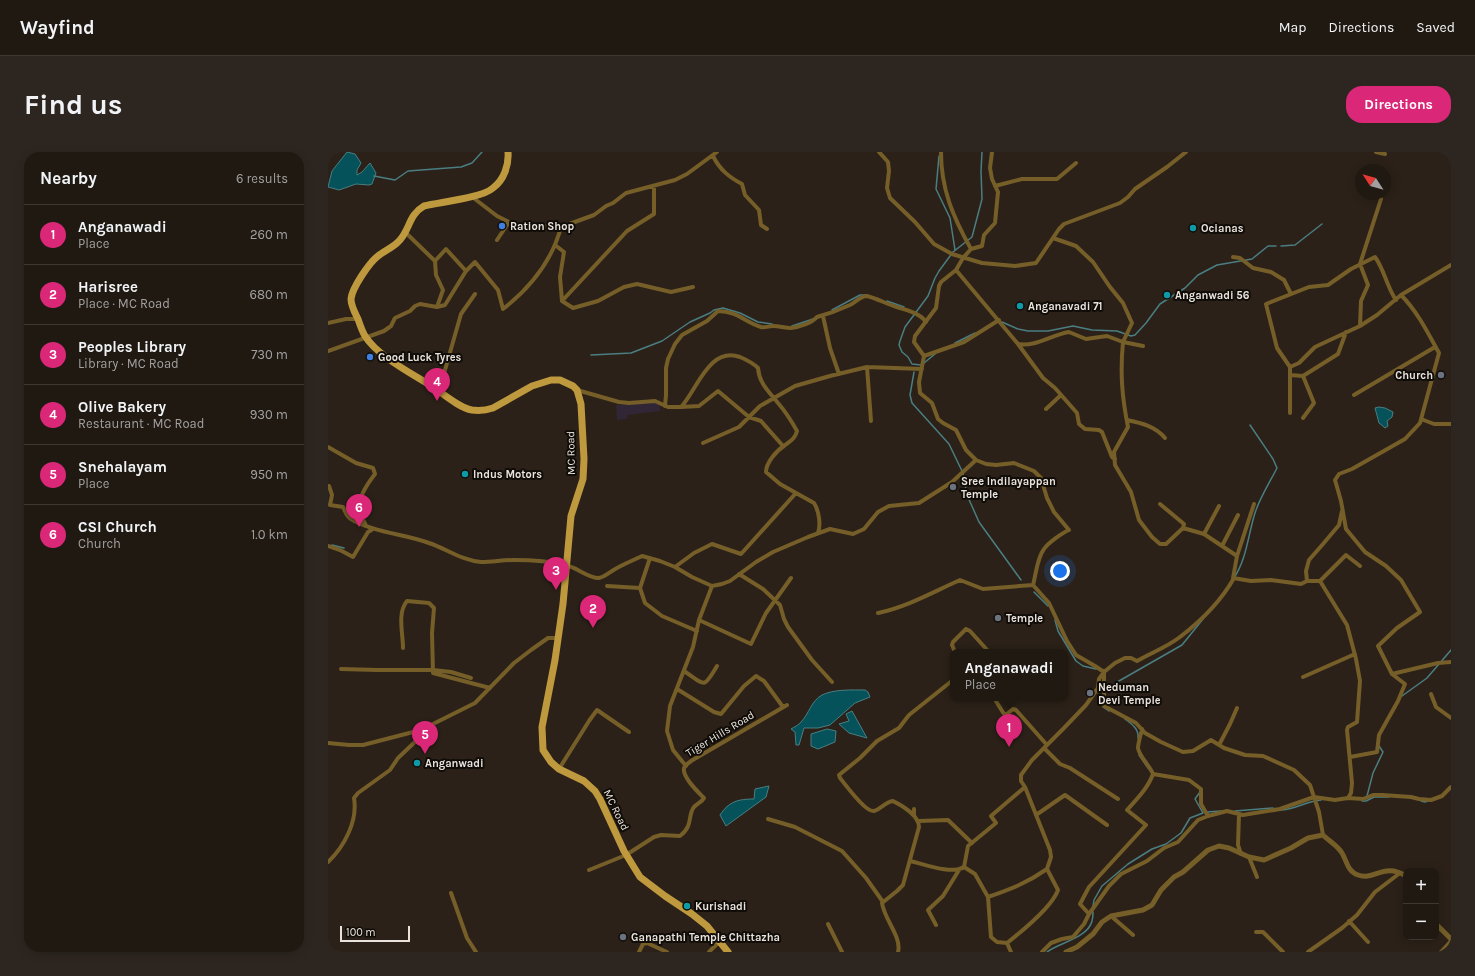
<!DOCTYPE html>
<html lang="en">
<head>
<meta charset="utf-8">
<style>
	body { margin:0; font-family:Karla,sans-serif; background:#2d2620; color:#f1f3f6 }
	.controls { position:absolute; right:12px; bottom:12px; display:grid; overflow:hidden; border-radius:8px; box-shadow:0 2px 10px #0003 }
	.controls button { width:36px; height:36px; display:grid; place-items:center; padding:0; border:0; border-bottom:1px solid #3d3832; background:#201912; color:#f1f3f6; font:20px sans-serif }
	.compass { position:absolute; left:1027px; top:12px; width:36px; height:36px; border-radius:50%; background:#201912; box-shadow:0 2px 10px #0003; rotate:306deg }
	.scale { position:absolute; left:12px; bottom:10px; width:70px; box-sizing:border-box; padding-left:4px; border:2px solid #eae3dd; border-top:0; font-size:11px; line-height:14px; white-space:nowrap; color:#eae3dd; -webkit-text-stroke:3px #100c08; paint-order:stroke }
	.you { position:absolute; left:732px; top:419px; width:14px; height:14px; margin:-10px; border:3px solid #fff; border-radius:50%; background:#1a73e8; box-shadow:0 0 0 6px #1a73e833 }
	.badge { display:grid; place-items:center; width:26px; height:26px; border-radius:50%; background:#db2777; color:#fff; font-size:13px; font-weight:700 }
	.pin { position:absolute; translate:-50% -33px; filter:drop-shadow(0 1px 2px #0008) }
	.pin::after { content:''; position:absolute; top:21px; width:14px; height:12px; background:inherit; clip-path:polygon(0 0,100% 0,50% 100%) }
	.popup { position:absolute; left:622px; top:497px; width:118px; height:52px; box-sizing:border-box; display:grid; place-content:center; border-radius:8px; background:#201912; filter:drop-shadow(0 1px 3px #0005); font-size:13px; white-space:nowrap; color:#a2a09f }
	.popup b { font-size:15px; color:#f1f3f6 }
	.popup::after { content:''; position:absolute; left:50%; top:100%; margin-left:-8px; border:8px solid transparent; border-top-color:#201912 }
	.list { margin:0; padding:0; list-style:none }
	h2 { display:flex; justify-content:space-between; align-items:center; height:52px; margin:0; padding:0 16px; font-size:17px }
	h2 small { font-size:13px; font-weight:400; color:#a2a09f }
	.list li { display:grid; grid-template-columns:26px 1fr auto; gap:12px; align-items:center; box-sizing:border-box; height:60px; padding:0 16px; border-top:1px solid #3d3832 }
	.list b { display:block; font-size:15px; white-space:nowrap }
	.list p { margin:0; font-size:13px; white-space:nowrap; color:#a2a09f }
	.list em { font-size:13px; font-style:normal; color:#a2a09f }
	.map { position:relative; flex:none; width:1123px; height:800px; overflow:hidden; border-radius:16px }
	header { display:flex; align-items:center; gap:24px; box-sizing:border-box; height:56px; padding:0 20px; background:#201912; border-bottom:1px solid #3d3832 }
	header strong { font-size:19px }
	nav { display:flex; gap:22px; margin-inline-start:auto; font-size:14px }
	.intro { display:flex; align-items:center; justify-content:space-between; box-sizing:border-box; height:96px; padding:0 24px }
	h1 { margin:0; font-size:28px }
	.button { padding:10px 18px; border-radius:16px; background:#db2777; color:#fff; font-size:14px; font-weight:700 }
	main { display:flex; gap:24px; padding:0 24px }
	aside { flex:1; background:#201912; border-radius:16px; box-shadow:0 2px 10px #0003 }
	.map>svg:first-child { display:block }
</style>
</head>
<body>
<header>
<strong>Wayfind</strong>
<nav><a>Map</a><a>Directions</a><a>Saved</a></nav>
</header>
<div class="intro"><h1>Find us</h1><a class="button">Directions</a></div>
<main>
<aside>
<h2>Nearby<small>6 results</small></h2>
<ul class="list">
<li><span class="badge">1</span><div><b>Anganawadi</b><p>Place</p></div><em>260 m</em></li>
<li><span class="badge">2</span><div><b>Harisree</b><p>Place · MC Road</p></div><em>680 m</em></li>
<li><span class="badge">3</span><div><b>Peoples Library</b><p>Library · MC Road</p></div><em>730 m</em></li>
<li><span class="badge">4</span><div><b>Olive Bakery</b><p>Restaurant · MC Road</p></div><em>930 m</em></li>
<li><span class="badge">5</span><div><b>Snehalayam</b><p>Place</p></div><em>950 m</em></li>
<li><span class="badge">6</span><div><b>CSI Church</b><p>Church</p></div><em>1.0 km</em></li>
</ul>
</aside>
<div class="map">
<svg width="1123" height="800" viewBox="0 0 1123 800">
	<rect width="100%" height="100%" fill="#2b2118"/>
	<path fill="#302635" d="M326 250 331 251 332 259 299 263V267L289 268 288 253Z"/>
	<path fill="#05525b" stroke="#4a7e82" d="M19 0 27 2 33 11 29 18V23L34 20 42 11 48 21 44 32 41 33 28 32 11 38 0 35 4 19Z
		M1051 255 1057 256 1065 260 1064 265 1059 269 1060 274 1057 276 1051 271 1047 256Z
		M537 538 540 540 542 545 527 551 502 573 490 576H476L471 593H468L467 580 463 577C466 575 471 573 473 570 481 562 483 549 494 543 506 537 524 538 537 538Z
		M524 559 539 586 521 581 511 572 521 569 518 562Z
		M499 577 508 579 507 590 490 597 483 594V582Z
		M441 634 438 645 398 674 392 663C401 649 411 647 426 647L427 637Z"/>
	<g fill="none" stroke-linecap="round" stroke-linejoin="round">
		<path stroke="#4a7e82" stroke-width="1.5" d="M611 4 608 37 622 66 627 98
			M46 24 67 28 80 19 133 15 144 11 154 0
			M953 94 967 93 994 72
			M559 149 576 155
			M504 158 532 143H537
			M674 170 690 177 700 179H720L745 174 764 178 789 179 803 184 807 183 818 171 832 152 857 136 870 123 889 113 924 107 940 94H948
			M464 174 485 167
			M627 191 647 181
			M263 203 303 201 334 189 362 170 382 161 386 158 395 156 412 161 430 170 444 172
			M596 211 607 202
			M593 213 584 212 580 205 574 200 571 193 572 189 577 175 600 144 607 126 611 119 625 100 644 85 654 47 653 19 654 0
			M586 220 582 243 584 251 621 292 634 319
			M635 322 639 343 651 370 693 428
			M4 393 16 396
			M906 426C919 406 920 383 927 361 932 345 942 330 949 316L945 307 922 273
			M706 440 720 454
			M727 468 730 479 748 509 755 514 768 517
			M777 537 854 493 875 467
			M1074 544 1099 526 1123 498
			M775 555 781 559
			M797 567C804 572 811 577 810 586
			M811 603 820 616
			M1039 644 1045 621 1055 600 1051 594
			M1034 649H1038L1046 645H1061
			M1093 649 1097 650 1100 649
			M954 658C968 657 979 649 993 648
			M907 659 945 656
			M879 660 893 659
			M765 754 766 748 774 734 800 712 824 697 838 692 853 681 862 666 875 661 867 647 872 640
			M719 800C730 791 760 786 764 769 765 766 765 763 765 760"/>
		<path stroke="#755e28" stroke-width="4" d="M551 0 560 10 561 19 559 36 562 46 587 70 606 92 624 102 654 111 687 114 708 111 731 77 736 72 792 51 800 45 807 37 839 15 858 0
			M613 0C613 37 625 65 643 97
			M664 0 662 16 664 27 670 40 667 71 656 83 654 94 643 97 635 106 628 118 613 130 611 134 608 156 587 184 586 190 596 204 591 230 592 241 604 251 610 267 615 271 628 278 638 298 648 308 658 312 668 313 686 311 706 319 713 326 719 346 726 360 741 378C734 381 720 391 716 397 709 406 708 422 705 433L721 451 739 489 748 503 767 514 776 520V554L808 571 817 581 833 590 855 600 865 599 883 588 896 596 917 603 935 604 966 618 982 633 991 660 995 683
			M1048 0 1057 2
			M385 4C392 18 401 25 414 32L417 43 431 58 433 73 439 77
			M667 34 694 27H729L748 11
			M143 44 169 64 181 70 198 74 233 75 266 63 278 54 285 51 298 41 347 28 359 22 389 0
			M77 80 107 109 108 123 115 138 109 155
			M725 86 748 94 765 110 782 135 795 151 804 171 795 190 815 194
			M169 88 181 70
			M227 93 236 100 232 125 234 149 245 156 270 149 296 135 309 132 343 140 365 135
			M905 105 912 106 925 116 943 120 956 128 963 142
			M107 109 118 97 138 119
			M628 118 690 192 715 226 727 236 749 261 751 272 757 277 771 278 774 280 784 305 787 307
			M1073 143C1089 159 1100 181 1111 201L1092 271 1077 287 1024 317 1011 322 1007 328 1013 349 1018 377 1037 400 1058 414 1073 428 1092 460 1069 476 1050 494 1064 522 1110 511 1123 510
			M1068 148C1059 135 1056 117 1047 105L1023 117 1000 133 981 135 938 152 949 196 962 215 971 211 987 195 1032 174 1049 163 1073 143 1123 113
			M234 149 299 79 326 62V34
			M495 164 502 196 511 222
			M0 171 18 167H29
			M1032 174 1033 149 1040 133 1032 112 1053 47
			M690 192C708 195 723 183 741 180L758 187 779 184 795 190C792 221 794 245 800 275L786 300 787 313 803 340 811 368 824 385 832 392H838L855 376 876 382 909 404 905 426 923 429 943 428 973 432 979 429H992
			M0 199 56 179 63 174 67 166 82 159 87 154 92 152 109 155 117 153 138 119 147 110 170 138 175 157C202 136 224 109 233 75
			M596 204 636 190 671 168
			M962 215V261
			M962 223 975 224 1010 202 1018 180
			M975 224 986 251 975 266
			M249 238 291 250 301 251 327 249 340 255H353C369 238 381 194 412 205 419 208 425 211 430 216 431 231 441 240 450 251 457 259 464 270 469 279 467 287 462 289 456 294 448 299 438 311 438 320L452 332 486 351C491 359 493 373 490 381
			M111 239 133 162 147 142
			M1026 243 1107 195
			M337 254 338 243V216L340 207 347 192 354 183 379 169 390 159C409 159 417 170 433 175 437 176 441 174 445 174 451 174 457 176 463 176 471 175 484 171 489 165 500 162 511 158 522 153 528 150 532 144 539 144 547 146 555 150 563 153 575 158 590 159 598 170
			M353 255 371 254 390 239 421 265 433 269 455 294
			M718 257 733 243
			M1093 267 1106 272H1123
			M799 268C813 271 827 274 837 286
			M543 269 539 215 594 217
			M375 291 411 275 432 254 467 234 502 224 539 215
			M0 295 28 311 45 316 47 322C40 331 29 347 31 359 33 364 36 369 38 374
			M0 334H1L4 343 2 353 15 355C18 361 19 366 26 369 49 381 76 382 101 391 119 397 133 408 153 410 164 410 175 408 186 408 203 408 221 409 237 413 249 415 259 426 271 426 277 425 279 422 284 419 293 413 304 409 314 404L332 409 347 415 364 425 384 434 394 432 402 429 428 410 445 400 480 385 502 377 525 382 536 377 550 360 561 354 591 351 624 330 648 308
			M832 352 856 372 855 376
			M876 382 891 354
			M0 394 12 398 25 405 40 380 45 377
			M894 394 910 363
			M909 404 926 352
			M347 415 366 401 384 392 413 402 468 341
			M411 422 435 437 452 453 456 467 460 475 484 508 504 530
			M979 429 978 419 981 408 995 392 1011 373 1014 359
			M279 434 312 436 322 406
			M312 436 317 451 334 464 369 479
			M550 461C579 455 605 440 632 428L655 437 705 433
			M371 468 423 492 438 461 463 426
			M75 496C75 481 69 461 79 449L101 451 106 456 104 481 105 521 162 536
			M627 500 624 493 625 490 638 477 642 479 661 500
			M13 517 49 518H105L123 520 143 526
			M356 519C377 533 375 538 389 514
			M975 525 1027 502
			M349 537 386 560 393 562 416 534 428 524 436 529 455 555
			M1103 542 1108 555 1123 566
			M666 546 676 562H679L685 557 688 558 719 593
			M0 591 21 593H35L93 578 147 551 186 511 203 498 220 486H230
			M891 593 902 572 909 556
			M1022 605 1049 600 1051 583 1070 549 1077 532 1064 522
			M358 614 345 598 339 579 342 554 365 495 371 468 384 434
			M231 617 261 569 269 558 301 580
			M825 622 861 628 873 637V652L880 664
			M1020 646 1035 647 1045 643H1054L1083 645 1091 647 1103 648 1114 644 1123 635
			M790 647 742 616 732 612 716 596 736 576 758 553 770 536 771 527 776 520 787 511 797 506H803L809 509C823 501 839 495 852 485 873 469 893 449 906 426
			M586 657V664
			M911 662 910 693 913 702
			M708 663 737 643 779 673
			M440 667 467 675 514 699 538 726 555 750
			M591 669 620 668 644 691
			M921 705 929 725
			M582 709C596 712 623 723 636 715L647 722 660 745 663 785 669 790 679 791 683 800
			M0 710C16 695 30 669 26 646L30 641 62 618 70 606 89 588 97 578
			M636 715 640 694 668 671 663 664 697 635
			M261 718 298 703 326 685 333 683 352 684C366 673 359 664 366 655 370 651 374 650 376 646 370 640 354 625 356 616 357 613 361 611 363 609L459 553
			M123 741 139 786 148 800
			M660 745C683 737 699 731 719 717
			M761 762 781 734 793 722 819 709 836 696 850 690 870 668 880 664 899 659 915 663 952 657 986 645 1007 648 1020 646 1023 641 1024 631 1019 578 1020 575 1029 570 1032 529 1028 507 1019 473 992 429 1018 403 1032 414
			M783 764 805 783
			M1021 769 1040 790
			M500 772 514 800
			M608 773 600 758 615 744 631 718
			M928 780H935L955 800
			M679 791C693 780 724 755 730 738L719 717 723 705 722 698 697 635 693 629V623L704 608 716 596
			M311 800 315 792 319 791 339 800
			M381 800 391 790
			M570 800C574 785 556 767 554 751L569 739 575 733 591 675C591 664 575 654 565 649 557 650 553 657 546 659 538 661 517 632 512 626L511 623 532 606 549 589 571 576 581 563 625 528
			M714 800 723 791 734 787 745 785 756 772 761 762 752 752 761 735 818 673 799 658C809 647 820 636 825 622 822 614 811 604 810 596 810 591 813 582 814 577
			M980 800 1014 776 1029 763 1047 740 1072 721
			M1113 800 1123 789"/>
		<path stroke="#755e28" stroke-width="5" d="M1108 772 1123 787
			M738 800 749 795 765 782 774 770 783 764 815 758 824 753 833 738 846 725 855 720 880 698 891 694 901 696 921 705 936 708 963 696 980 686 995 683C1001 689 1010 694 1014 701 1019 709 1019 719 1030 723 1046 729 1056 710 1078 724"/>
		<path stroke="#bf993e" stroke-width="7" d="M180 0C181 13 176 28 165 36 154 46 112 50 96 54 80 63 82 79 70 90 64 96 56 99 50 104 41 111 24 136 23 147 23 154 27 161 30 167 32 173 34 179 37 184 50 205 87 223 108 237 118 244 132 256 144 258 152 259 159 258 165 256L204 234 223 228H232L245 234 249 238 253 252 256 307 255 327 243 364 235 452 227 508 214 575 215 598 223 610 231 617 256 629 267 639 272 647 296 699 312 725 337 744 364 762 379 774 400 800"/>
	</g>
	<g fill="#3f7fe0" stroke="#100c08" stroke-width="1.5">
		<circle cx="174" cy="74" r="4"/>
		<circle cx="42" cy="205" r="4"/>
	</g>
	<g fill="#0f9aa8" stroke="#100c08" stroke-width="1.5">
		<circle cx="865" cy="76" r="4"/>
		<circle cx="839" cy="143" r="4"/>
		<circle cx="692" cy="154" r="4"/>
		<circle cx="137" cy="322" r="4"/>
		<circle cx="89" cy="611" r="4"/>
		<circle cx="359" cy="754" r="4"/>
	</g>
	<g fill="#6b7280" stroke="#100c08" stroke-width="1.5">
		<circle cx="1113" cy="223" r="4"/>
		<circle cx="625" cy="335" r="4"/>
		<circle cx="670" cy="466" r="4"/>
		<circle cx="762" cy="541" r="4"/>
		<circle cx="295" cy="785" r="4"/>
	</g>
	<g text-anchor="middle" dominant-baseline="central" stroke-width="4" stroke-linejoin="round" paint-order="stroke">
		<g font-size="11" font-weight="bold" fill="#eae3dd" stroke="#100c08" text-anchor="start">
			<text x="182" y="74">Ration Shop</text>
			<text x="873" y="76">Ocianas</text>
			<text x="847" y="143">Anganwadi 56</text>
			<text x="700" y="154">Anganavadi 71</text>
			<text x="50" y="205">Good Luck Tyres</text>
			<text x="1105" y="223" text-anchor="end">Church</text>
			<text x="145" y="322">Indus Motors</text>
			<text x="633" y="329">Sree Indilayappan<tspan x="633" dy="13">Temple</tspan></text>
			<text x="678" y="466">Temple</text>
			<text x="770" y="535">Neduman<tspan x="770" dy="13">Devi Temple</tspan></text>
			<text x="97" y="611">Anganwadi</text>
			<text x="367" y="754">Kurishadi</text>
			<text x="303" y="785">Ganapathi Temple Chittazha</text>
		</g>
		<g font-size="11" fill="#eae3dd" stroke="#100c08">
			<text transform="translate(243 301) rotate(-91)">MC Road</text>
			<text transform="translate(392 582) rotate(-31)">Tiger Hills Road</text>
			<text transform="translate(288 658) rotate(64)">MC Road</text>
		</g>
	</g>
</svg>
<div class="controls">
<button>+</button>
<button>−</button>
</div>
<svg class="compass" viewBox="-18 -18 36 36"><path d="M0-13l5 13h-10z" fill="#e53935"/><path d="M0 13l5-13h-10z" fill="#a2a09f"/></svg>
<div class="scale">100 m</div>
<div class="you"></div>
<div class="pin badge" style="left:681px;top:595px">1</div>
<div class="popup"><b>Anganawadi</b>Place</div>
<div class="pin badge" style="left:265px;top:476px">2</div>
<div class="pin badge" style="left:228px;top:438px">3</div>
<div class="pin badge" style="left:109px;top:249px">4</div>
<div class="pin badge" style="left:97px;top:602px">5</div>
<div class="pin badge" style="left:31px;top:375px">6</div>
</div>
</main>
</body>
</html>
